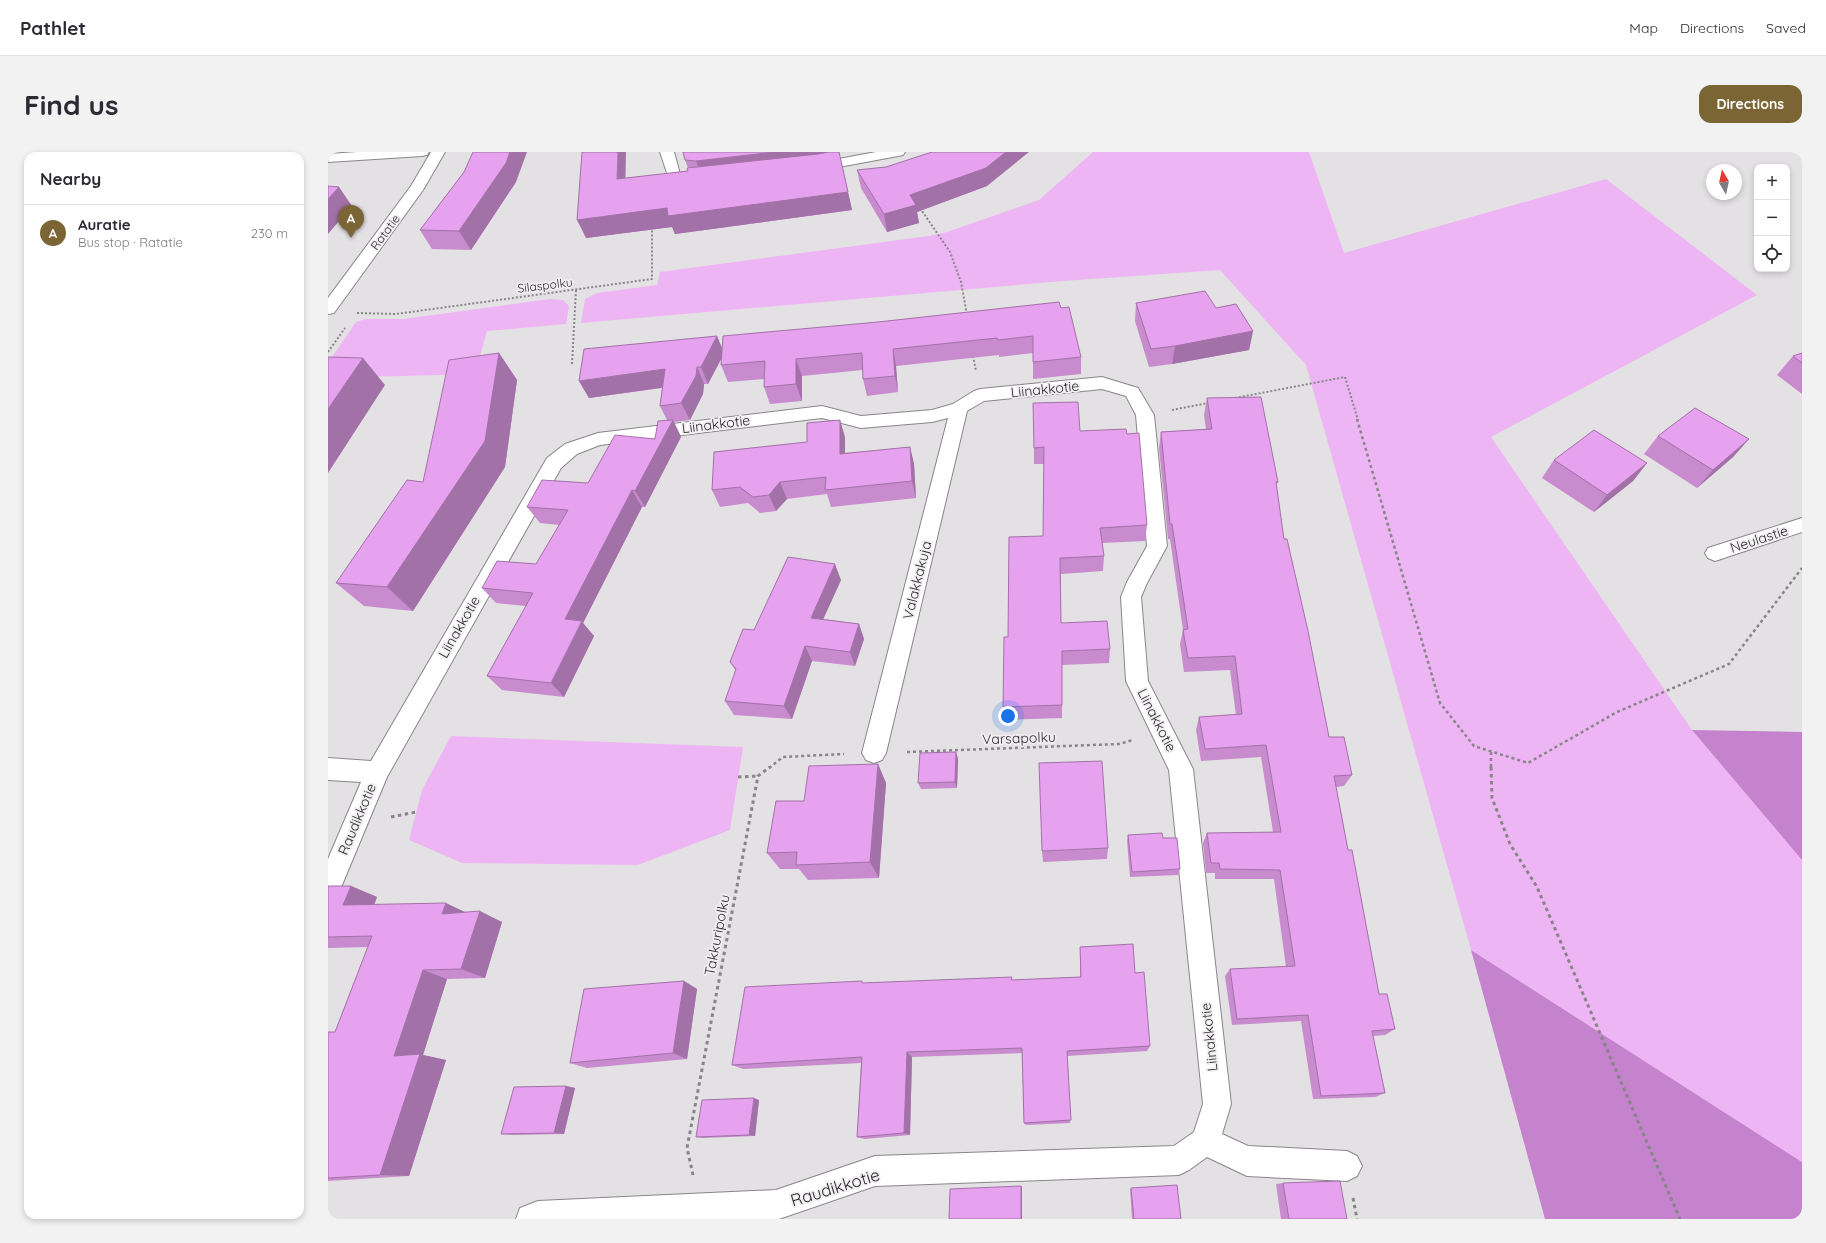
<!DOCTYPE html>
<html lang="en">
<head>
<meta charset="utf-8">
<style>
	body { margin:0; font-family:Quicksand,sans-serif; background:#f2f2f3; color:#2b2b33 }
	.controls { position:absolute; right:12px; top:12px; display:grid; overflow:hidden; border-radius:8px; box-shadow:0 2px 6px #0003 }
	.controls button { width:36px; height:36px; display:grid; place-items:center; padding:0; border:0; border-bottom:1px solid #e1e1e2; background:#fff; color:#2b2b33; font:20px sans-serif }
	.compass { position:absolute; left:1378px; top:12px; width:36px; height:36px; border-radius:50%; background:#fff; box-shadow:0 2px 6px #0003; rotate:351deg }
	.you { position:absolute; left:680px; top:564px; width:14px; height:14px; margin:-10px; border:3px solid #fff; border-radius:50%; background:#1a73e8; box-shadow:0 0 0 6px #1a73e833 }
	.badge { display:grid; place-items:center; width:26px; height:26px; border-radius:50%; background:#7c6535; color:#fff; font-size:13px; font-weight:700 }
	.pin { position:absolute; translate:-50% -33px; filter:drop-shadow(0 1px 2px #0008) }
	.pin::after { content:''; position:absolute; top:21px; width:14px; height:12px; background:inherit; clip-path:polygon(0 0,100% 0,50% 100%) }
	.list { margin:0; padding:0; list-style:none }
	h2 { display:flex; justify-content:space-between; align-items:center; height:52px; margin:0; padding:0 16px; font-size:17px }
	h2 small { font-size:13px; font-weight:400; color:#7c7c81 }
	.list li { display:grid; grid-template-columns:26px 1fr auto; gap:12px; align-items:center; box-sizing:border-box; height:56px; padding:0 16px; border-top:1px solid #e1e1e2 }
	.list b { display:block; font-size:15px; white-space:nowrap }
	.list p { margin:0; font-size:13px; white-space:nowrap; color:#7c7c81 }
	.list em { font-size:13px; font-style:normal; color:#7c7c81 }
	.icon { flex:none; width:22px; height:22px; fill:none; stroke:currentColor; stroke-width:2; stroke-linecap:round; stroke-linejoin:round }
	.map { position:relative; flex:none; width:1474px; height:1067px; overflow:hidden; border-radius:12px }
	header { display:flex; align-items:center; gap:24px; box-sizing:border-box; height:56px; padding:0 20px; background:#fff; border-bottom:1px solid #e1e1e2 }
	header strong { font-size:19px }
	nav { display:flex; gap:22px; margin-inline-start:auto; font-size:14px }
	.intro { display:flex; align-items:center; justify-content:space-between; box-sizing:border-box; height:96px; padding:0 24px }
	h1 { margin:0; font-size:28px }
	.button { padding:10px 18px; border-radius:12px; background:#7c6535; color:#fff; font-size:14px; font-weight:700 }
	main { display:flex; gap:24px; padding:0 24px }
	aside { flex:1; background:#fff; border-radius:12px; box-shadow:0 2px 6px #0003 }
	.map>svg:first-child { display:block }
</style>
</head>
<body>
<header>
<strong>Pathlet</strong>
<nav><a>Map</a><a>Directions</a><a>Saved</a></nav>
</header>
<div class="intro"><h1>Find us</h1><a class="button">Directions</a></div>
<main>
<aside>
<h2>Nearby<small></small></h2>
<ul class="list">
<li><span class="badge">A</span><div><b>Auratie</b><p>Bus stop · Ratatie</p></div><em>230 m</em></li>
</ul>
</aside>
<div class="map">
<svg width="1474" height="1067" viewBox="0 0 1474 1067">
	<rect width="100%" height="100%" fill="#e4e1e4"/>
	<path fill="#eeb5f4" d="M765 0H981L1016 101 1278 27 1429 143 1163 285 1364 578 1474 708V1010L1143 798 978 213 892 118 735 129 253 171 257 147 269 141 329 133 332 120 601 84 619 80 711 48Z
		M222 147 235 148 241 154 238 172 159 179 147 222 0 226V211L28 170 38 167H76Z
		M123 584 415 595 402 678 310 713 134 711 81 688 94 638Z"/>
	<path fill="#c582cd" d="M1364 578 1474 580V708Z
		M1143 798 1474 1010V1067H1217Z"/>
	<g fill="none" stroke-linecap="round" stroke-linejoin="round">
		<g stroke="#888689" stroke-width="2">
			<path id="minor" d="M29 0H101L99 3 94 4 0 10V2Z
				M103 0H117L95 38 6 161 0 162V146L83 34Z
				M332 0H346L352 22 357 24 376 26 378 29 376 32C364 35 352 32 341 27Z
				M548 0H577L575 3 570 4 484 20 479 19 477 16 479 13 484 12Z
				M774 225 810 236 826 263 839 394 819 431 813 445 820 529 865 617 903 952 894 982 920 994 1019 999 1029 1004 1034 1014 1029 1024 1019 1029 919 1024 879 1005 861 1018 851 1023 547 1034 451 1067H188L192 1056 210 1049 448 1038 547 1004 846 994 866 980 875 952 841 618 798 529 793 445 799 430 819 394 808 263 798 244 774 237 656 249 639 259 558 601 554 608 546 611 538 608 534 601 620 266 604 270 533 276 494 266 272 293 249 302 233 316 59 625 9 745 0 748V707L33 630 0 628V606L43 609 219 306 237 292 270 281 494 254 533 264 604 258 625 252 646 239 652 237Z
				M1474 366V380L1387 409 1380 406 1377 401 1380 396Z"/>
		</g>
		<path stroke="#878587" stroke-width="2" stroke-dasharray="2 2" stroke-linecap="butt" d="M592 56 622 100 633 130 639 163
			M29 161 68 162 324 127V75
			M0 200 17 176
			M645 204 648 219
			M244 212 248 138
			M907 246 1017 225 1030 268
			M844 258 880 251"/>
		<path stroke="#878587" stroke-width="2.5" stroke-dasharray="3 3" stroke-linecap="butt" d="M1029 267 1112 551 1146 594 1200 611 1289 560 1401 512 1474 416
			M579 600 791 592 805 588
			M1163 600V616
			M441 616 455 605 516 602"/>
		<path stroke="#878587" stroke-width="3" stroke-dasharray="3.5 3.5" stroke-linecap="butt" d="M1163 615 1164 646 1182 692 1209 735 1352 1067
			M410 625 430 624
			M63 665 88 660
			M365 1023 359 996 430 624 442 615
			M1025 1046 1029 1067"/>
		<use href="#minor" fill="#fff" fill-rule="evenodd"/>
	</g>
	<path fill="#c78bce" d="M511 0 524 58 347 82 344 75 258 86 298 26 360 19V16L357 8Z
		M558 15 659 34 589 60 591 71 559 80 533 36 529 18Z
		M136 20 188 30 143 98 104 97 92 78Z
		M808 151 888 156 925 179 921 198 844 212 821 215 807 169Z
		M733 156 753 205V222L705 227V201L671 205V203L568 214 570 240 539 244 535 227V218L474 224V249L442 252 436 235V227L400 230 393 213 394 206 380 232H376L375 242 362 268 346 270 353 285 317 355H314L255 471 266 484 236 545 174 538 159 524 198 454 168 451 154 436 208 412 231 373 212 371 199 355 260 331 327 287 339 268 332 254 334 236 261 246 251 229 389 184 394 197Z
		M171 201 189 228 177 315 85 459 36 454 8 431 95 330Z
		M1474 201V242L1449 223 1465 204Z
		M879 246 950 330 948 334 956 387 1001 585 1024 623 1016 634 1008 635 1020 698 1051 842 1067 877 1057 883 1045 884 1057 941 1047 945 985 947 973 869 904 873 897 824 902 817 958 815 946 727H887V721H878L875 691 879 681 945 680 933 605 873 609 868 578 871 565 908 563 902 518 856 520 852 492 855 478 842 387H840L831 296 833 280 878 277 876 263Z
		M752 279 799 282 819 373 817 389 774 391 776 404 775 419 733 422V471L782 497 781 511 734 513V566L677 568 675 555 680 485 715 384 716 312H706V296Z
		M1330 284 1421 287 1405 305 1369 336 1316 302Z
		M517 285V301L582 295 586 312 588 346 503 355 499 342 459 347 448 359 432 361 420 351 392 355 384 338 479 290Z
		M1226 308 1319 311 1305 329 1266 360 1214 326Z
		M513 428 495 467 531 472 536 487 527 514 484 509 464 567 406 563 397 549 408 519 402 510 426 478Z
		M628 600 630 607 629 636 593 637 590 631Z
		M550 612 558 631 551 726 480 728 471 717H452L439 701 476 649Z
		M800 683 835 686 852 717 850 723 802 725 799 689Z
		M780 696 779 707 715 710 714 699Z
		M0 734H23L49 745 46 753 138 760 174 770 157 826 119 827 95 903 118 908 81 1024 0 1029V880H7L40 795 0 796Z
		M752 795 807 821 822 894 819 899 739 904 742 971 698 973 696 971 694 901 584 905 582 983 536 987 529 985 533 911 415 917 404 913 535 831 684 828 752 825Z
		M356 829 369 837 359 907 259 916 242 911Z
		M238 934 247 936 236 982 184 983 173 982Z
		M431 948 427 984 375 986 368 985Z
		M955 1031 1019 1067H953L948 1032Z
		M849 1033 853 1067H804L802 1037Z"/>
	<path fill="#a271a7" d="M182 0H199L188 30 143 98 131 79Z
		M290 0H298L297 46 289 27Z
		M447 0H511L524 58 347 82 344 75 258 86 249 68 373 23 368 9Z
		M678 0H701L659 34 589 60 591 71 559 80 556 62 582 43Z
		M11 35 24 54 0 82V47Z
		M925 179 921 198 844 212 847 194Z
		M389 184 396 201 380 232 373 215Z
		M565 197 568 214 570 240 567 224Z
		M171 201 189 228 177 315 85 459 59 435Z
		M35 206 57 233 0 321V257Z
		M468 207 474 224V249L468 232Z
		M369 215 376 232 375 242 362 268 353 251Z
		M337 217 345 234 261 246 251 229Z
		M345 268 353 285 317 355 307 339Z
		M512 268 517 285V319L512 302Z
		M1421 287 1405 305 1369 336 1385 318Z
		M582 295 586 312 588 346 584 329Z
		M1319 311 1305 329 1266 360 1279 343Z
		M452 330 459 347 448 359 441 343Z
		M304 338 314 355 255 471 266 484 236 545 223 531 237 467Z
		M507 412 513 428 489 481 483 466Z
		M531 472 536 487 527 514 522 500Z
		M477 494 484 509 464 567 456 554Z
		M628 600 630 607 629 636 627 630Z
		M550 612 558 631 551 726 542 710Z
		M23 734 49 745 42 764 15 753Z
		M118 751 141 762H114Z
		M152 759 174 770 157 826 133 817Z
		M95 818 119 827 95 903 118 908 81 1024 52 1023 66 904Z
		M356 829 369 837 359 907 345 901Z
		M579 900 584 905 582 983 576 981Z
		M238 934 247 936 236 982 226 981Z
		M426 946 431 948 427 984 421 983Z
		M693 1034 694 1035V1067H693Z"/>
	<path fill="#e7a2ef" stroke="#a271a7" d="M145 0H182L178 11 131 79 92 78 136 20Z
		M254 0H290L289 27 360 19 359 16 490 2 501 0H511L520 40 340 64 339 56 249 68Z
		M355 0H447L368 9 357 8Z
		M604 0H678L658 16 582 43 588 53 556 62 529 18 558 15Z
		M0 34 11 35 0 47Z
		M877 139 888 156 908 152 925 179 847 194 823 197 808 151Z
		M731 150 733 156 741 155 753 205 705 210V184L670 188 669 186 565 197 567 224 535 227 534 201 468 207V232L436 235 437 209 393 213 395 184 550 170Z
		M389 184 373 215H369L368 224 353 251 332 254 337 217 251 229 256 197Z
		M171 201 157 289 59 435 8 431 79 328 95 330 121 208Z
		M1474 201V211L1465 204Z
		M0 205 35 206 0 257Z
		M933 245 950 330H948L956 387H959L980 479 1001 585H1016L1024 623 1006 624 1020 698H1024L1051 842H1059L1067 877 1044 879 1057 941 993 944 980 863 909 867 902 817 967 814 952 718 892 717 891 711H883L879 681 953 680 938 593 877 597 871 565 914 562 907 504 860 506 855 478 860 477 844 372H842L833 280 884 277 879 246Z
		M750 250 752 279 798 277 799 282 811 281 819 373 772 376 776 404 732 406 733 471 779 469 782 497 734 499V553L675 555 676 485H680L681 385 715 384 716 295 706 296 705 251Z
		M1367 256 1421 287 1385 318 1330 284Z
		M345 268 307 339 304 338 237 467 254 469 223 531 159 524 205 441 154 436 169 409 208 412 240 358 199 355 214 328 260 331 287 283 327 287 330 269Z
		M512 268V302L582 295 584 329 497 338 498 325 452 330 441 343 425 345 412 335 384 338 386 300 479 290V271Z
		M1266 278 1319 311 1279 343 1226 308Z
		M460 405 507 412 483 466 531 472 522 500 477 494 456 554 397 549 408 517 402 510 415 477 426 478Z
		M628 600 627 630 590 631 592 601Z
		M774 609 780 696 714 699 711 611Z
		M550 612 542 710 468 713 469 700 439 701 448 649H476L481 614Z
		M834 681 835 686H849L852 717 804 720 800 683Z
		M0 734H23L15 753 118 751 114 762 152 759 133 817 95 818 66 904 92 902 52 1023 0 1026V880H7L44 784 0 785Z
		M805 792 807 821 816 820 822 894 739 899 743 968 696 971 694 896 579 900 576 981 529 985 534 905 404 913 417 835 534 829V831L684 825 683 828 753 825 752 795Z
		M356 829 345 901 242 911 256 837Z
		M238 934 226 981 173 982 186 935Z
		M426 946 421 983 368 985 374 948Z
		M1012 1029 1019 1067H961L955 1031Z
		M849 1033 853 1067H806L803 1036Z
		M693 1034V1067H621L622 1037Z"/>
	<g text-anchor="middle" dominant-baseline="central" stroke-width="3.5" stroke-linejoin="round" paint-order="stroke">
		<g font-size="12" fill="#2c2b2c" stroke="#f1eff1">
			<text transform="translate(57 80) rotate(-54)">Ratatie</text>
			<text transform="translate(217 133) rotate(-7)">Silaspolku</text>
		</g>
		<g font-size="14" fill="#2c2b2c" stroke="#f1eff1">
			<text transform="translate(717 237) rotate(-6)">Liinakkotie</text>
			<text transform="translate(388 272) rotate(-7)">Liinakkotie</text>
			<text transform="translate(1431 387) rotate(-18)">Neulastie</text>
			<text transform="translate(589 428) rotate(-76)">Valakkakuja</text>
			<text transform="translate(131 475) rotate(-60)">Liinakkotie</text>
			<text transform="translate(829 568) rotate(63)">Liinakkotie</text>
			<text transform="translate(691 586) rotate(-2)">Varsapolku</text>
			<text transform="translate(29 667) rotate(-67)">Raudikkotie</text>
			<text transform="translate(389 783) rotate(-79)">Takkuripolku</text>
			<text transform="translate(881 885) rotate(-96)">Liinakkotie</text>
		</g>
		<g font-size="17" fill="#2c2b2c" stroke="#f1eff1">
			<text transform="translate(507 1035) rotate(-17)">Raudikkotie</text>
		</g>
	</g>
</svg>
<div class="controls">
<button>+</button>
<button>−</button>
<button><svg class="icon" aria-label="locate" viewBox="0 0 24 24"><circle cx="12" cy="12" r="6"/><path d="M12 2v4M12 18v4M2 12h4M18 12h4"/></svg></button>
</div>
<svg class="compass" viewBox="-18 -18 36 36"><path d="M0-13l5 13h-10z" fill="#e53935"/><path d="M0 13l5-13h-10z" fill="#7c7c81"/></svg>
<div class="you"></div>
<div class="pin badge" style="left:23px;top:86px">A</div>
</div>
</main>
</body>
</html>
